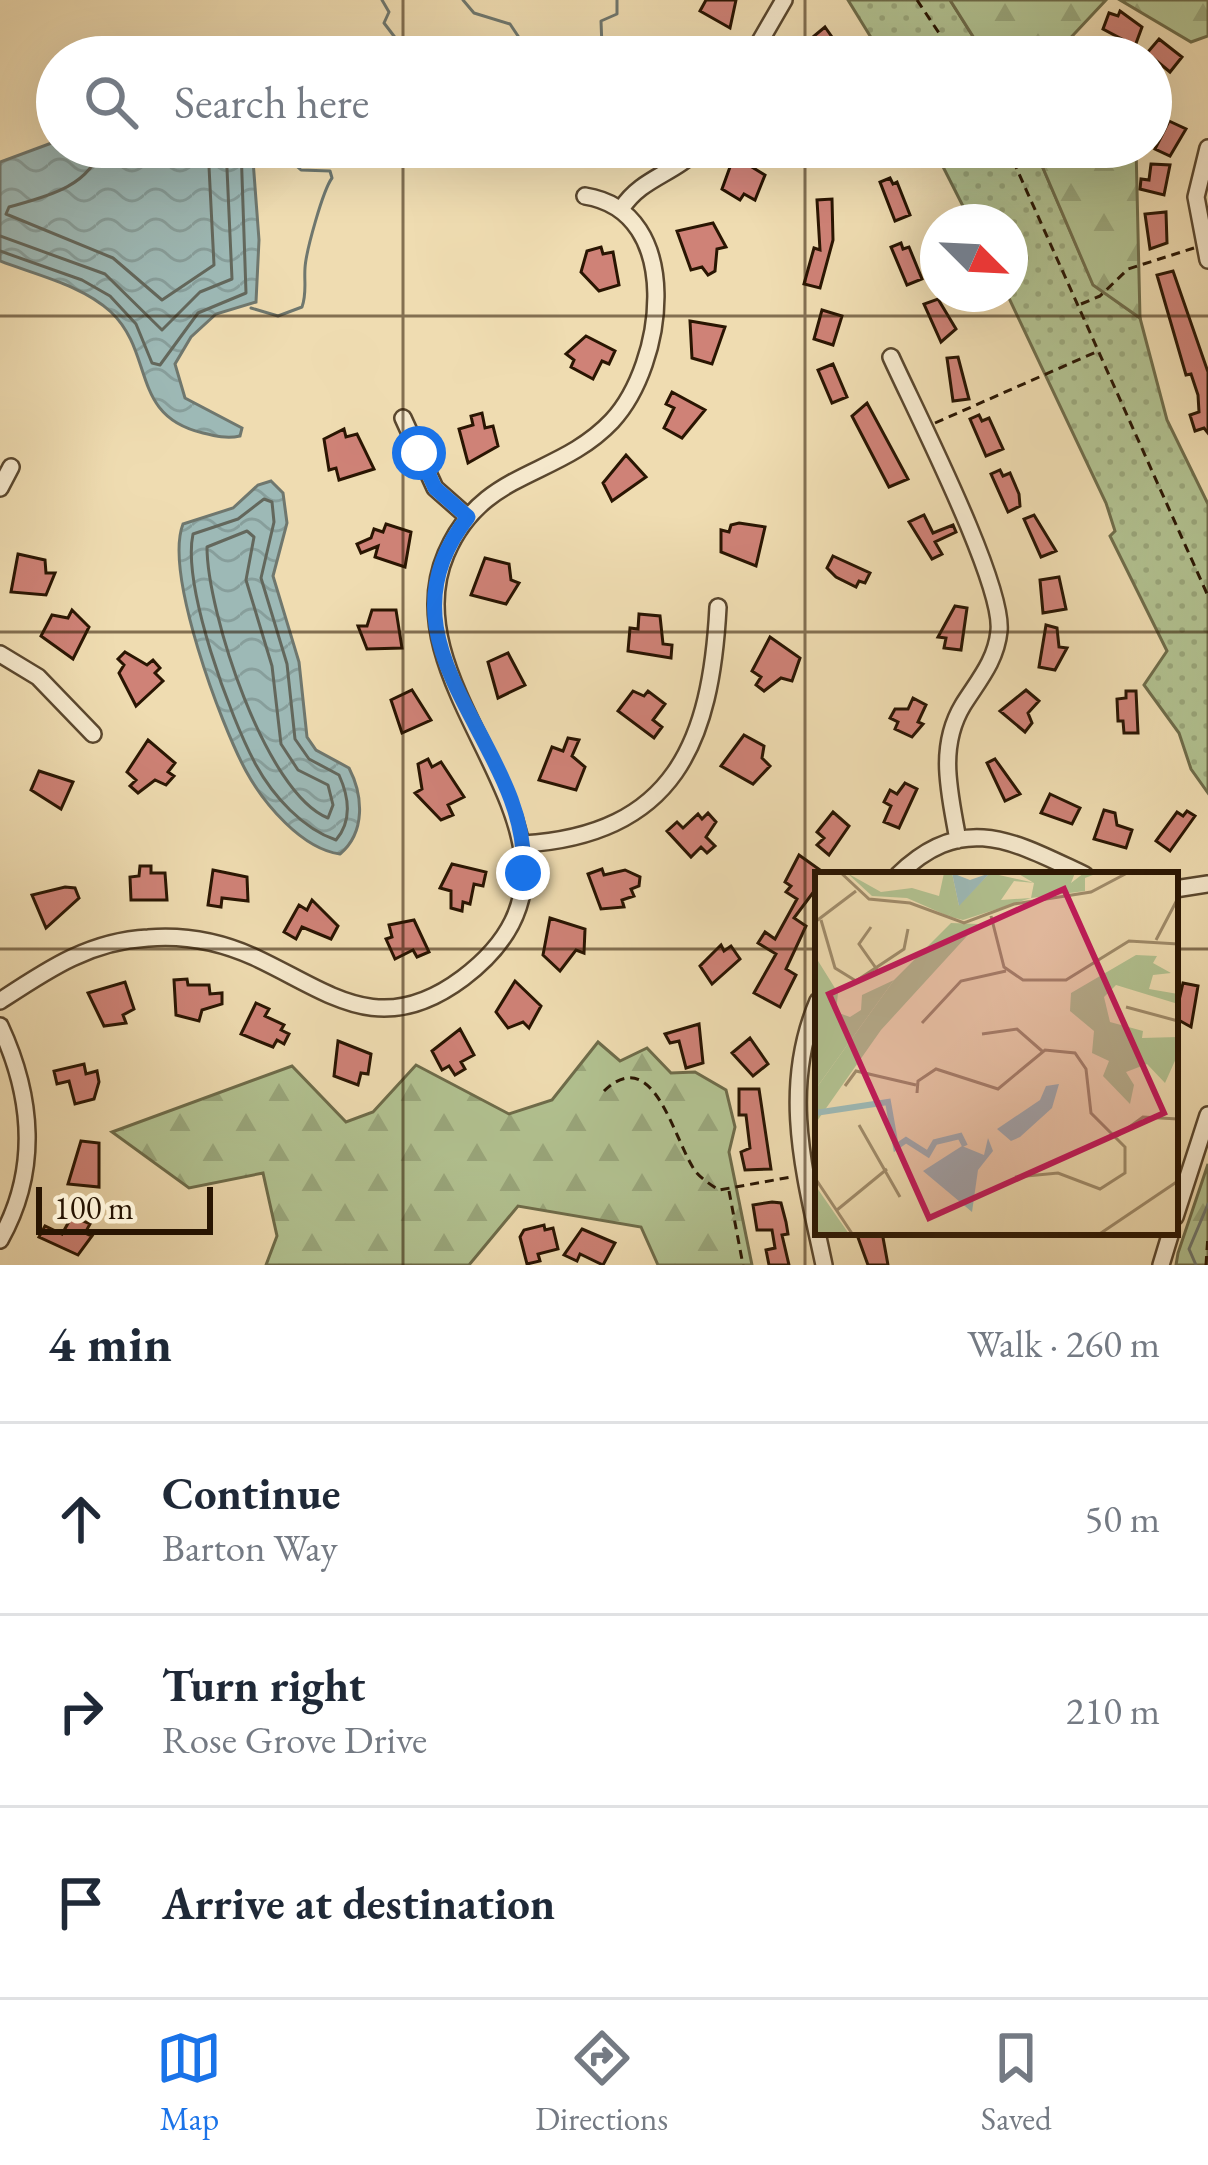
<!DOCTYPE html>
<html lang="en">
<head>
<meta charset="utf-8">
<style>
	body { margin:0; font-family:"EB Garamond",serif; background:#f2f2f3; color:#1f2937 }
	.compass { position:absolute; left:920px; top:204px; width:108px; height:108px; border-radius:50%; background:#fff; box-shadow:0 12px 48px #0002; rotate:114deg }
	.scale { position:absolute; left:36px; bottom:30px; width:177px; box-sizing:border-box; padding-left:12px; border:6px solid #291502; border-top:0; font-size:33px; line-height:42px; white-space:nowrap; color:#291502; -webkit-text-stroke:9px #f5e8cc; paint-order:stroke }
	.stop { position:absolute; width:36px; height:36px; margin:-27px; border:9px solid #1a73e8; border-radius:50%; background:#fff }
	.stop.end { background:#1a73e8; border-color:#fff; box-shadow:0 3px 12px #0008 }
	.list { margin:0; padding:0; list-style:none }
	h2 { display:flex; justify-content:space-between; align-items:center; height:156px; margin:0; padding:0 48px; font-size:51px }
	h2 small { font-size:39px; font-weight:400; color:#747a83 }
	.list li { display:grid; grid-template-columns:78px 1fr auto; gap:36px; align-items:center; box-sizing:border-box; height:192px; padding:0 48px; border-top:3px solid #e0e1e3 }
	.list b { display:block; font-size:45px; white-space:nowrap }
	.list p { margin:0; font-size:39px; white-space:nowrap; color:#747a83 }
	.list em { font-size:39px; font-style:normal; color:#747a83 }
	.icon { flex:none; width:66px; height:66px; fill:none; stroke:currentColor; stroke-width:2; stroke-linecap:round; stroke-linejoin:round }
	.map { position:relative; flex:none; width:1208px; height:1265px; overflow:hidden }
	.search { position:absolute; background:#fff; box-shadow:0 12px 48px #0002; left:36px; right:36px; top:36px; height:132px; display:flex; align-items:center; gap:30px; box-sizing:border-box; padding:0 42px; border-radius:66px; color:#747a83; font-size:45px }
	.sheet { height:732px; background:#fff }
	nav { display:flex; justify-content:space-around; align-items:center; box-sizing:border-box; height:168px; border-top:3px solid #e0e1e3; background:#fff; font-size:33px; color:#747a83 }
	nav a { display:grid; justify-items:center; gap:6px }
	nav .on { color:#1a73e8 }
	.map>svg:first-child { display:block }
</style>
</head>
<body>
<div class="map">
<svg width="1208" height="1265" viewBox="0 0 1208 1265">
	<defs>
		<pattern id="grass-dots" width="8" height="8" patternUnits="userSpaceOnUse" patternTransform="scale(3)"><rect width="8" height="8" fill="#b2c291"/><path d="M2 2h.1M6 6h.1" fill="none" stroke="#99a67b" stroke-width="1.8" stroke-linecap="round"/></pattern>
		<pattern id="forest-firs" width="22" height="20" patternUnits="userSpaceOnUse" patternTransform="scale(3)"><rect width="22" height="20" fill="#b2c291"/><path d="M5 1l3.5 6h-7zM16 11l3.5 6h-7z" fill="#99a67b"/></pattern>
		<pattern id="water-waves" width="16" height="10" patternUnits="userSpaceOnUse" patternTransform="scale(3)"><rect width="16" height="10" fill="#9db9b6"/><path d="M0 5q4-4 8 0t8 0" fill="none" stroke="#879e9b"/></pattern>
	</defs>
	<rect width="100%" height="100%" fill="#efdcb1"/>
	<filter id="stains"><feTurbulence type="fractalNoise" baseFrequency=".00167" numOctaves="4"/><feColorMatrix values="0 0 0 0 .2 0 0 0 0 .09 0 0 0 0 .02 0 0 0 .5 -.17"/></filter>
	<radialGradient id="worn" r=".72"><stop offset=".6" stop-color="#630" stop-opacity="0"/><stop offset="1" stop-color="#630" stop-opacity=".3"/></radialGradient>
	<path fill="url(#grass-dots)" stroke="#6e6c4a" stroke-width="3" d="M848 0H950L986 57H883Z
		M933 147H1034L1093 284 1140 318 1167 420 1208 504V793L1191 769 1179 733 1144 685 1167 651 1110 536 1115 531 1106 503 1007 294 1010 222H971Z"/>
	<path fill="url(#forest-firs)" stroke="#6e6c4a" stroke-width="3" d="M950 0H1106L1061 48V57H986Z
		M1120 0H1208V36L1191 42Z
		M1034 147H1136L1140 318 1093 285Z
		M598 1042 620 1061 647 1048 671 1073 695 1072 726 1090 735 1127 729 1152 752 1265H658L641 1227 518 1206 469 1265H266L277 1236 263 1173 189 1188 112 1132 292 1066 346 1122 373 1112 416 1065 509 1114 552 1100Z
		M1208 1164V1265H1176L1178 1253Z"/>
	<path fill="url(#water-waves)" stroke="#6f776e" stroke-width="3" d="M57 141V147H252L259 240 256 302 216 314 191 337 175 364 185 398 242 428 240 436C227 439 215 436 203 433 130 416 155 354 111 312 82 285 36 275 0 261V162Z
		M271 481 283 493 287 523 273 576 299 662 307 737 316 750 349 768C363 795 366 832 340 854 302 849 264 804 246 771 221 725 164 573 183 524L233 508 258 485Z"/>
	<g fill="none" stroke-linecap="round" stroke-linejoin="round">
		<path stroke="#63675c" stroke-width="3" d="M101 147C90 187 45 197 9 207L6 214 113 258 162 300 214 265 208 147
			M0 236 105 274 162 330 200 292 232 279 226 147
			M0 251 82 280 110 296 136 324 152 363 160 365 198 313 246 293 241 147
			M264 499 272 502 274 522 261 578 287 664 295 739 309 759 339 775C349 797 352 821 336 840 303 829 273 796 256 765 230 717 182 586 193 534L238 519Z
			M247 531 254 537 246 580 272 666 281 744 298 770 328 785 333 805 328 818C265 793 207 611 207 547Z"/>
		<path stroke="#6f776e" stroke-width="3" d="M382 0 389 12 384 23 400 44 393 57H382
			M463 0 474 13 510 24 526 48 550 57
			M594 57 602 47 601 21 617 14V0
			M251 308 278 316 302 307C307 293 304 282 305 268 306 251 323 190 332 178L330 171 301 170 284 155V147
			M1196 1265 1189 1249 1208 1204"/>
	</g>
	<path fill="#cf8277" stroke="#291502" stroke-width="3" d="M706 0H736L730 28 700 11Z
		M1120 11 1142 27 1135 46 1103 29 1109 13 1118 16Z
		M825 27 846 57H799L817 41 814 36Z
		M1159 39 1182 57 1170 72 1147 53Z
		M1169 121 1186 129 1170 156 1155 149Z
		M734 156 765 175 755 200 744 194 740 200 722 189Z
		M1151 164 1170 165 1164 195 1140 189 1141 179 1149 180Z
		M890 178 893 184 897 182 910 215 895 221 880 182Z
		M832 199 833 240 820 288 804 284 814 248 820 250 817 200Z
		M1166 212 1167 243 1150 249 1145 214Z
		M713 223 726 247 717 249 715 271 708 275 702 267 691 270 677 231Z
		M901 243 903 249 909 247 922 279 907 285 891 247Z
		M601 247 603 254 613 252 619 285 599 291 581 272 587 251Z
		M1173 271 1208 372V433L1204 428 1195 431 1190 415 1199 412 1198 395 1191 374 1186 375 1157 275Z
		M938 299 956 329 941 342 924 304Z
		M822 310 842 316 833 345 814 339Z
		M690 321 725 327 712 364 692 358Z
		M586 336 615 351 609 364 602 361 593 379 571 367 574 360 566 354Z
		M958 357 969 399 953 401 947 358Z
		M833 364 847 397 832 403 818 370Z
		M672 392 705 410 682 438 664 428 674 408 666 404Z
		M867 403 908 479 889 487 852 416Z
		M482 413 485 428 493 426 498 446 468 463 459 429 473 425 471 416Z
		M979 415 982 421 989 418 1003 449 986 456 970 419Z
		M344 429 346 437 357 434 374 469 339 480 336 468 329 470 324 439Z
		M626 455 646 477 612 501 603 483Z
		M1000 470 1003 476 1010 473 1019 494 1020 506 1008 512 991 474Z
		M924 515 933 533 953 525 956 532 935 542 942 554 932 559 909 522Z
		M1034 515 1056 551 1041 557 1024 519Z
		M739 523 765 527 756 566 721 552V530L729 532 731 525Z
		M386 524 411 532 405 567 375 557 378 546 361 553 357 544 371 538 374 529 383 532Z
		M18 554 45 560 46 573H55L46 595 11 592Z
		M833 556 870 573 865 583 859 581 856 587 836 577 827 568Z
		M485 558 509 564 511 580 519 583 506 604 471 595Z
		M1059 577 1066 609 1043 613 1040 580Z
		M955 606 967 608 961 650 944 648 946 638 938 637Z
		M72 610 89 627 73 659 41 636 52 615 68 618Z
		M372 610H396L402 648 367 649 358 626H367Z
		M639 614 660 616 663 644 672 645 671 658 628 651 630 628 638 629Z
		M1046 625 1057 628 1059 647 1067 648 1055 670 1039 667Z
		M770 637 800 658 792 681 781 678 764 691 756 685 761 677 752 671Z
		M125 652 147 665 153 660 160 668 155 673 163 681 136 706 119 673 124 665 118 659Z
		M508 653 525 685 498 698 488 662Z
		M412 690 431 720 402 733 391 700Z
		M1026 690 1039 701 1028 713 1032 723 1025 732 1000 711Z
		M633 691 644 696 648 691 665 704 653 720 662 727 654 738 618 711Z
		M1126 691H1136L1138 733H1124L1123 721H1118L1117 699 1126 698Z
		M913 698 926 705 918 722 923 724 912 737 895 729 898 722 890 718 895 709H908Z
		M744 735 764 746 762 758 770 766 753 784 721 766Z
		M568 738 579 740 572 756 585 767 576 790 539 780 552 747 563 751Z
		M148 740 175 763 168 772 174 776 166 785 155 780 138 793 130 786 136 780 127 772Z
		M428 759 432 767 441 762 464 797 448 805 453 815 441 820 415 793 422 789 418 764Z
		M995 759 1020 794 1005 801 987 763Z
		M39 771 73 782 61 809 31 790Z
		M905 783 917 789 899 828 884 822 891 806 884 802 890 790 897 794Z
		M1050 794 1080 808 1072 824 1041 813Z
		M1104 810 1115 813 1117 825 1132 830 1126 848 1094 839Z
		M1187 811 1195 816 1170 851 1156 841 1177 812 1183 816Z
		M833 812 849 826 829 855 817 845 824 838 817 832Z
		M708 813 716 822 706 837 715 846 707 853 701 847 691 857 667 831 677 822 683 828 698 814 702 819Z
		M799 855 827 875H818V886L794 918 806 926 786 969 796 975 780 1007 754 993 776 954 758 943 765 932 775 939 797 899 786 892 791 886 785 882Z
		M452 864 486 872 483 886 474 884 470 904 463 902 462 911 451 908V891L440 888Z
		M140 866H151V873H165L167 900H131L130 877 139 876Z
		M602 869 604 875 625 870 640 877 639 886 631 889 634 896 622 900 624 907 601 909 588 874Z
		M213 870 247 877 248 901 222 898 221 907 208 905Z
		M65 887 75 888 79 898 46 928 32 895Z
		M312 900 338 926 331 939 302 927 296 939 284 932 299 905 307 910Z
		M550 918 585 929 584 953 576 950 560 971 543 955Z
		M414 920 429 952 417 957 413 950 395 959 386 939 392 937 389 925Z
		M721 945 724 951 731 946 740 959 712 984 700 966Z
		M187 979 188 985H209L210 994 222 993V1004L202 1010 199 1021 176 1015 174 980Z
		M515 981 541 1006 529 1028 523 1022 508 1028 496 1012Z
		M125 982 134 1009 123 1015 126 1023 104 1026 88 993Z
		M1183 983 1198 986 1191 1027 1175 1018Z
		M256 1003 269 1009 265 1016 284 1025 281 1030 289 1034 284 1044 277 1040 273 1047 241 1034Z
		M699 1024 703 1063 686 1068 679 1041 670 1043 665 1034Z
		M460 1029 474 1055 461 1062 465 1069 455 1075 449 1066 442 1070 432 1051Z
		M750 1038 768 1064 753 1076 732 1053Z
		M338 1041 371 1054 368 1074 361 1073 358 1085 334 1076Z
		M84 1064 86 1074 97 1071 99 1082 94 1099 75 1104 69 1081 57 1084 54 1071Z
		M739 1089H759L771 1169 745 1170 741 1152 750 1148 746 1115H739Z
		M81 1141 99 1143V1187L68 1184Z
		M772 1202 781 1203 786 1222 788 1234 782 1235 789 1265H769L766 1250 775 1248 772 1230H757L753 1205Z
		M76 1209 85 1213 81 1220 90 1224 85 1233 92 1236 78 1255 39 1237 45 1226 62 1234Z
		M544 1225 545 1230 553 1228 558 1249 538 1254 540 1261 527 1264 520 1237 524 1230Z
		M582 1229 615 1243 603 1265 580 1254 577 1261 564 1255Z
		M856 1232H882L888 1265H868Z"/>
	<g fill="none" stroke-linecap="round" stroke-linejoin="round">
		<g stroke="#5a472e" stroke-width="20">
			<path id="minor" d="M751 57 784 0
				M1208 148 1196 197 1208 260
				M622 208C642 177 676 174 699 147
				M891 357C915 410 1004 584 999 631 996 661 978 681 963 705 937 748 950 794 958 840
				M403 418 435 488 468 517
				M0 488 11 467
				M0 654 38 677 93 734
				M523 844C675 835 711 741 718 607
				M898 875C964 810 1016 843 1085 875
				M1175 889 1208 884
				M0 1001C47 970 89 941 148 938 184 935 221 942 254 957 328 991 379 1041 463 978 634 849 384 699 446 554 482 469 557 479 612 421 665 364 685 212 585 196
				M818 1001C780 1090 805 1175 824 1265
				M0 1026C33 1097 39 1171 0 1240
				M1175 1217 1208 1115
				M1161 1265 1171 1232"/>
		</g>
		<path stroke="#291502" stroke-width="3" stroke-dasharray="9 6" stroke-linecap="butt" d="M917 0 955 57
			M1007 147 1208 596
			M1081 304 1100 296 1128 269 1194 248
			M935 423 1096 352
			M604 1091C655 1042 674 1143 696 1172 702 1179 711 1185 719 1190L791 1177
			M729 1191 743 1265
			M1206 1265 1208 1235"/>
		<use href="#minor" stroke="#f5e8cc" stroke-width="15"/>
	</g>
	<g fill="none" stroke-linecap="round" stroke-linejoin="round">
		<path stroke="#1a73e8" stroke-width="15" d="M419 453 435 488 468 517C365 648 533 746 523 873"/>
	</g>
	<path fill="none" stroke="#291502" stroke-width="3" stroke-opacity="0.55" d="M403 0V57M805 0V57M403 147V1265M805 147V1265M0 316H1208M0 632H1208M0 949H818M1175 949H1208"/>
	<g transform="translate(815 872)">
		<rect width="363" height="363" fill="#efdcb1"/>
		<path d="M175 1 220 11 199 9 186 28 216 26 148 48 133 44ZM136 51 163 52 66 158 0 252V218L79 108Z" fill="#b2c291"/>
		<path d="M32 1 66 20 97 16 124 24 129 1H137L144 34 133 44 92 26 57 24ZM202 1H260L256 11 269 1H283L270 6V19L216 26 219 11ZM321 83 342 84 338 91 356 101 338 103 334 117 363 122V132L301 113 289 125 295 150 328 159 327 166 363 165V182L350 211 332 192 311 200 319 213 315 232 288 204 294 189 277 181 279 159 255 139 256 121ZM0 84 23 121 21 140 35 145 46 138 47 123 79 108 0 218ZM0 313 34 362H0Z" fill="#b2c291"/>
		<path d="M137 1 155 8 175 1 144 34ZM244 212 237 236 205 265 196 269 182 257 225 228 231 214ZM173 266 178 279 163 298 157 340 108 299 147 274 169 283Z" fill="#9db9b6"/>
		<path fill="none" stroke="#9db9b6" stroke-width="6" d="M0 241 73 230 81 275 91 268 113 282 120 270 145 264 150 274"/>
		<path fill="none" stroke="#a08c6b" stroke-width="3" d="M25 0 54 27 95 31 149 51 199 32 276 20 314 0M176 44 189 95 208 108H251L314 69 363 72M6 48 20 96 41 109 89 77 93 57M0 50 41 19M56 55 44 72 63 99M341 68 363 26M311 135 363 149M107 151 146 109 191 99M167 162 202 157 227 179M30 214 41 199 101 213M102 221 103 209 121 197 183 217 230 178 260 181 271 197 276 241 310 275V301L285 317 243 301 200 305M44 253 85 325M302 264 328 245 363 247M0 306 38 363M22 338 72 297M283 363 363 309"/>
		<path fill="#c2185b" fill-opacity="0.15" stroke="#c2185b" stroke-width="6" d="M249 17 349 241 114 346 14 122Z"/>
		<rect width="363" height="363" fill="none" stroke="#291502" stroke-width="6"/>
	</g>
	<rect width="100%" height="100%" filter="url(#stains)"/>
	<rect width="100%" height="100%" fill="url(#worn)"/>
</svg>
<svg class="compass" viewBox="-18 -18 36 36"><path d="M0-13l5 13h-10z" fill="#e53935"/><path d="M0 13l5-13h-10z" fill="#747a83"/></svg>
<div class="scale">100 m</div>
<div class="stop" style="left:419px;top:453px"></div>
<div class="stop end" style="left:523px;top:873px"></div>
<div class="search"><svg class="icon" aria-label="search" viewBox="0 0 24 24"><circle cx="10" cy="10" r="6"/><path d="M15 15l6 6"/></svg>Search here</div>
</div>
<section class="sheet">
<h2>4 min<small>Walk · 260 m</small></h2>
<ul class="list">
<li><svg class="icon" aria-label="ahead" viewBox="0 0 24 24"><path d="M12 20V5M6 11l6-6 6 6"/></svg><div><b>Continue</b><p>Barton Way</p></div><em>50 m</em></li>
<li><svg class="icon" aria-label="right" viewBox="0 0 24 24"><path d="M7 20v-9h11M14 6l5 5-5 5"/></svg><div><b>Turn right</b><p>Rose Grove Drive</p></div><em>210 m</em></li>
<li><svg class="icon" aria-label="arrive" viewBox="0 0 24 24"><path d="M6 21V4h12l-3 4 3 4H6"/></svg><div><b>Arrive at destination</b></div></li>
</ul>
</section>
<nav>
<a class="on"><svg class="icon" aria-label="map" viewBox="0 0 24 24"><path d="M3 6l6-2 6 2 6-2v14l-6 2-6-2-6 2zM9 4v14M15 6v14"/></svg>Map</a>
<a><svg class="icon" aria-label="directions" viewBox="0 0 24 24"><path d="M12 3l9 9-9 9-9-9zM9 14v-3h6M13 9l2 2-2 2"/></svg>Directions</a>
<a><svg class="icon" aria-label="saved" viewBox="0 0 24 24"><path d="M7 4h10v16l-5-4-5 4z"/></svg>Saved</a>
</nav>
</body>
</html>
